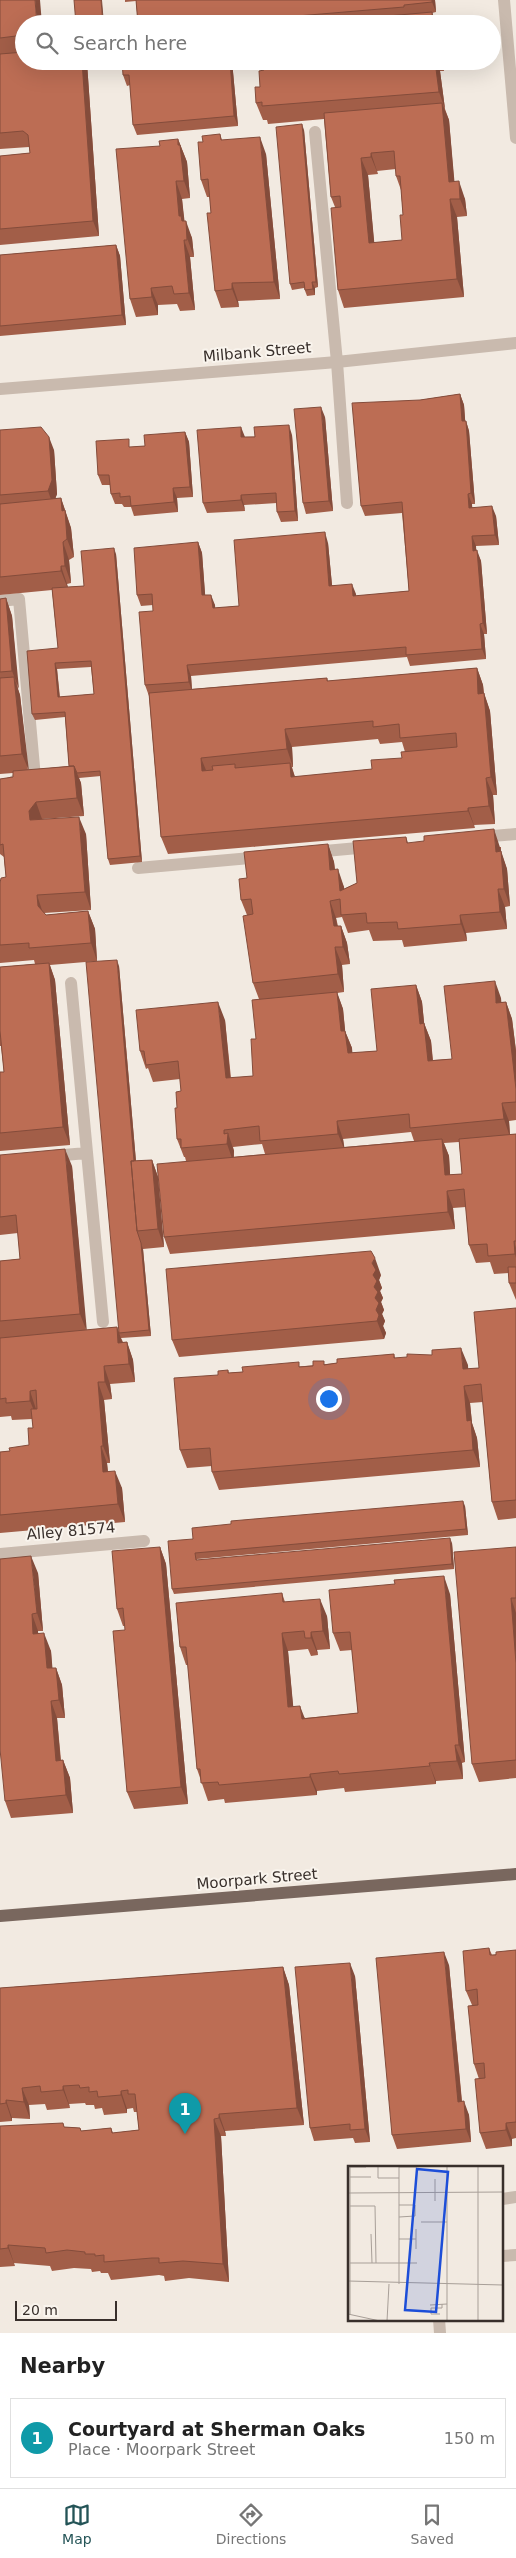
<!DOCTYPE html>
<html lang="en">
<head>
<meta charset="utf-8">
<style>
	body { margin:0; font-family:"DejaVu Sans",sans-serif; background:#f6f6f6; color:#222 }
	.scale { position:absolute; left:15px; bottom:12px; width:102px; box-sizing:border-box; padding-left:5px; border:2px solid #382f2b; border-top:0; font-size:14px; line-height:18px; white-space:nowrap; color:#382f2b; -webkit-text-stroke:4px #f9f4ed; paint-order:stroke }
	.you { position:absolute; left:328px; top:1398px; width:18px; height:18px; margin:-12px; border:4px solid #fff; border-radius:50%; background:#1a73e8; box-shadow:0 0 0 8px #1a73e833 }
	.badge { display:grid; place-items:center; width:32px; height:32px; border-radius:50%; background:#245457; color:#fff; font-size:16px; font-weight:700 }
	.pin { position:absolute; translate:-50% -41px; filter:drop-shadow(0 1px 2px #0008) }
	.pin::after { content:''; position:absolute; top:26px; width:18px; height:15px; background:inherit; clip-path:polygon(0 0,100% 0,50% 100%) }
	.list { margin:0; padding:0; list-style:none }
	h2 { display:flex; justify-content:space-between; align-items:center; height:65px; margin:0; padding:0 20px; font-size:21px }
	h2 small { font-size:16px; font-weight:400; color:#767676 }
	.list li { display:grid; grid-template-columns:32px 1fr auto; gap:15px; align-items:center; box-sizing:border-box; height:80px; margin:0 10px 10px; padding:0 10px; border:1px solid #e0e0e0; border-radius:0px }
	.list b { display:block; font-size:19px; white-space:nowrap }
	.list p { margin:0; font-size:16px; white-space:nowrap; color:#767676 }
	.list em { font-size:16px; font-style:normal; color:#767676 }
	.icon { flex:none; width:28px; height:28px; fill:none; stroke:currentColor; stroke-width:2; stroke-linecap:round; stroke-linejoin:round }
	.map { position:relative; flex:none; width:516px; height:2333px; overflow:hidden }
	.search { position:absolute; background:#fff; box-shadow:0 5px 20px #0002; left:15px; right:15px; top:15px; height:55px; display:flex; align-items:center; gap:12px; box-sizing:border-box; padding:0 18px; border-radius:28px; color:#767676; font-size:19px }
	.sheet { height:155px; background:#fff }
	nav { display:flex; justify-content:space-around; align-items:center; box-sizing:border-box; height:70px; border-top:1px solid #e0e0e0; background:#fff; font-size:14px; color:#767676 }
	nav a { display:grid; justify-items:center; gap:2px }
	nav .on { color:#245457 }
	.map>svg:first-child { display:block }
</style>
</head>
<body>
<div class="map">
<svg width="516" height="2333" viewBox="0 0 516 2333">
	<rect width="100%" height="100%" fill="#f2eae1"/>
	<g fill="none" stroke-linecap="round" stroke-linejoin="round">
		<path stroke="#c9baae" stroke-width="12" d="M504 0 516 138
			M315 132 337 362 347 503
			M0 389 337 362 516 343
			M0 601 19 599 35 778 16 780 9 785 0 786
			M481 837 516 834
			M314 852 369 847
			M138 868 262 857
			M71 983 103 1322
			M52 1156 87 1153
			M0 1554 144 1541
			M502 2199 516 2197
			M502 2256 516 2255
			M439 2319 440 2333"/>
		<path stroke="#79675e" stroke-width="12" d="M0 1916 516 1874"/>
	</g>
	<path fill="#a25e48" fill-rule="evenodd" d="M0 0 24 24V61L87 63 99 236 0 245V156L30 153 29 147 0 149Z
		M125 0H435L436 12 432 13 436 24H138L136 1 125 2Z
		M232 61 238 126 137 135 133 125 130 85 127 86 123 75Z
		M256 61H442L444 71H440L445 109 449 120 454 181 465 199 467 216 457 217 464 297 344 308 338 290 335 207 331 197 324 119 268 124 267 120H263L256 103 260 87 261 71 259 64H257ZM396 169V176L401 190 403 215 402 240 374 243 368 175 378 174 377 171Z
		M304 130 318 287 315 288V295L307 296 304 288 292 290 290 284Z
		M220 134 222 140 266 154 280 299 238 301 239 307 221 308 215 291 210 197H207L201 180 203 142Z
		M178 139 187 162 190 198 182 199 184 221 192 238 194 257H190L195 310 180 311 177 304 158 305V315L136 317 130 299Z
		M116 245 120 256 126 325 0 336V255Z
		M460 394 464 405 465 421H466L469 431 475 504H472V507L496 516 499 545 476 546V550L481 561 487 634H484L486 659 410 666 407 657 191 676 192 689 327 678 328 681 477 668 483 685 484 693 490 711 497 795H493L495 824 474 825 475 828 168 854 161 837 149 696 145 685 153 611V605L141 606 137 595 198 542 202 553 205 595 215 605V608L239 606 328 543 332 585 356 594V596L409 591 402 513 365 516 361 506 420 400ZM378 739 380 744 402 742 405 752 402 758 372 769 295 777 292 767H293L292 747Z
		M325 417 333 511 306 514 303 503Z
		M0 430 54 450 57 494 55 499 61 498 71 528 74 557 69 560 71 583 67 584 68 587 84 586 116 554 142 862 110 865 108 859 101 776 79 778 81 783 84 816 42 819 86 834 91 910 44 913 46 915 88 911 95 929 97 961 50 965 55 980 70 1145 0 1151V1072H4L1 1046H0V967L35 964 34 960 0 963V883L6 877 4 859V857L0 854V779L13 777V773L0 774V599L6 598 12 616 18 689 20 695 28 770 69 766 65 717 35 720 32 714 58 648 52 590 0 595ZM91 667 94 694 60 697 57 669Z
		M185 432 189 442 193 497 177 498 178 512 134 516 131 507H124L122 504H115L111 494 110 485H102L98 475 132 447 145 446Z
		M292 435 298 521 281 522 277 512V503L244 505 245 511 207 513 203 503 245 437Z
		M406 837 408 843 501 847V852L507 869 510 906 505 907 507 929 466 933 467 941 404 947 402 940 373 941 369 930 348 933 342 917 336 918 338 926H341L347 943 350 964 342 965 344 992 337 993 343 1009 345 1031 352 1048V1053L377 1051 416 985 422 1002 424 1023 431 1041 433 1060 452 1059 501 998V1002H506L512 1019 516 1051V1120L509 1121 510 1134H516V1300L509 1283V1273L494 1274 490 1262 476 1263 469 1245 466 1207 453 1208 455 1229 170 1254 164 1237 186 1161 185 1157H184L177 1139V1108L181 1091 180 1079 153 1082 148 1068 146 1069 140 1051 225 1020 231 1078 253 1076 259 999 253 983 247 915 241 900 247 878 328 844 334 862 335 870 344 887V889L357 883ZM411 1132 414 1141 344 1147 343 1139ZM459 1142 462 1174 450 1175 449 1156 444 1143ZM262 1144 265 1154 234 1157V1151L233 1147Z
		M119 966 136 1161 152 1160 158 1177 164 1247 143 1249 151 1336 121 1338 123 1342H127L133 1360 135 1382 110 1384 112 1399 104 1400 110 1463H107L108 1471 122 1488 125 1522 0 1533V1452L10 1451 29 1445 33 1428 32 1419 12 1420 11 1416 0 1417V1261L20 1259 18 1233 0 1235V1155L72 1166 86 1330 117 1327 119 1332Z
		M381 1275 379 1280 382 1288 380 1291 383 1298 381 1302 384 1310 382 1314 385 1321 383 1326 386 1333 384 1339 179 1357 172 1340Z
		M516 1308V1518L498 1520 492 1502 483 1402 470 1403 472 1423 477 1438 480 1467 219 1490 212 1472V1466L187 1468 180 1450 218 1375 228 1370 229 1373 337 1363 394 1354 395 1358 468 1365V1369L479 1368Z
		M465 1506 468 1535 197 1559V1560L452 1543 454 1569 174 1594 172 1589 193 1539Z
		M160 1547 166 1564 188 1804 134 1809 127 1792 125 1630V1626H123L117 1609Z
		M516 1547V1778L479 1782 472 1764Z
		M38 1573 43 1631H38V1634L51 1651 52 1668H56L62 1685 65 1718H57L61 1760H63L70 1778 73 1813 11 1818 5 1801Z
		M282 1593 285 1602 327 1616 330 1649 317 1650 318 1655 311 1656 308 1649 288 1651 293 1707 305 1718 358 1713 352 1650 340 1651 333 1633 450 1594 465 1762 462 1763 463 1779 436 1781V1784L345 1792 344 1788 317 1791V1795L225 1803 224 1799 208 1801 197 1769 188 1665H186L180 1647Z
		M489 1948 492 1955 516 1950V2138L512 2139V2146L486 2149 480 2133 479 2079 474 2064 472 2005 466 1991Z
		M449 1965 462 2101 469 2115 471 2142 397 2149 392 2135Z
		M283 1967 289 1985 304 2125 225 2131 226 2136H221L229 2282 189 2278 165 2281 164 2276 159 2275 111 2280 108 2273H101L100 2271 92 2272 91 2269 74 2268 52 2271 50 2266 14 2263 15 2266 0 2267V2126L65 2127 80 2128 81 2131 111 2128 113 2133 139 2130 137 2112H134L133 2108 127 2109V2113L104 2115 102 2108 95 2109 94 2105H86L85 2103 69 2104 70 2108 47 2110 45 2104 29 2105 30 2119 12 2118V2121L0 2122V1988Z
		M355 1976 370 2142 355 2143 353 2138 314 2141 310 2128Z"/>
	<path fill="#844c3b" d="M35 0H40L42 24H37Z
		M101 0H102L104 24H103Z
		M432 0H435L436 12 432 2Z
		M432 12 436 24H433Z
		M82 61H86L87 63 99 236 93 221Z
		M230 61H232L238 126 234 116Z
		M435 61H437L440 71 445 109 439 92Z
		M440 61H442L443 64 444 71Z
		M442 103 449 120 456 199 449 182Z
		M302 124 304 130 318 287 316 282Z
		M260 137 266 154 280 299 274 282Z
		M178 139 187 162 190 198 184 181Z
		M371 153 378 174 371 157Z
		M361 158 368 175 376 261 369 243Z
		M176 181 182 199 185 225 186 221 192 238 194 257 179 216Z
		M459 181 465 199 467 216 460 199Z
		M450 199 457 217 464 297 457 279Z
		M184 240 190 257 195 310 189 293Z
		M116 245 120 256 126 325 122 315Z
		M312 282 315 288V295L313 289Z
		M232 283 238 301 239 307 232 289Z
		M151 288 158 305V315L152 297Z
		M460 394 464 405 466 431 462 421Z
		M321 407 325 417 333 511 329 501Z
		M466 421 469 431 475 504 471 493Z
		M289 425 292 435 298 521 295 511Z
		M241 427 245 437H241Z
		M185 432 189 442 193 497 190 487Z
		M49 437 54 450 57 494 53 505 48 491Z
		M173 488 177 498 178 512 174 502Z
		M468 494 472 504 473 518 469 508Z
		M241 495 244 505 245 511 241 500Z
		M61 498 71 528 74 557 67 539 62 511Z
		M492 506 496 516 499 545 495 535Z
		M325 532 328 543 333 596 329 586Z
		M472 536 476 546 477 561 473 551Z
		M63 542 69 560 71 583 65 566Z
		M198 542 202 553 206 606 202 595Z
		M114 548 116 554 142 862 140 856Z
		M477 550 481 561 487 634 483 623Z
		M61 566 67 584 68 589 61 571Z
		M352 584 356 594 357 606 353 596Z
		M211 595 215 605 216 619 213 608Z
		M6 598 12 616 19 689 12 671Z
		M480 624 484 634 486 659 482 649Z
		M55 663 57 669 60 702 58 697Z
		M187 665 191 676 192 692 189 682Z
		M477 668 483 685 485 711 478 694Z
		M14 677 20 695 29 771 22 754Z
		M484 693 490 711 497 795 491 777Z
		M285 729 292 747 293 767 287 749Z
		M201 758 208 775 202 771Z
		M290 763 296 780 291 777Z
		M74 766 81 783 84 816 77 798Z
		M486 778 493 795 495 824 489 806Z
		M36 802 42 819 30 820 29 811Z
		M468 808 474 825 475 828 468 811Z
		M79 817 86 834 91 910 85 892Z
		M494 829 507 869 510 906 504 889 496 852Z
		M328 844 334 862 337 888 330 870Z
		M338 869 344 887 347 909 340 891Z
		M498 889 505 907 507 929 500 912Z
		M37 895 43 913 38 906Z
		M330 901 336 918 340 944 334 926Z
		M88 911 95 929 97 961 91 943Z
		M460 915 466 933 467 941 461 924Z
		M341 926 347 943 350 964 343 947Z
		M335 947 342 965 344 992 338 974Z
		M117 960 119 966 142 1231H140Z
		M49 963 55 980 70 1145 63 1127Z
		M495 981 501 998 503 1020 496 1003Z
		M416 985 422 1002 426 1041 420 1024Z
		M337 992 343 1009 347 1049 341 1031Z
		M218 1002 225 1020 232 1096 226 1078Z
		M506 1002 512 1019 516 1051V1089Z
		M424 1023 431 1041 434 1078 428 1061Z
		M345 1031 352 1048 354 1071 348 1053Z
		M502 1103 509 1121 510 1137 504 1119Z
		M337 1121 343 1139 345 1151 338 1134Z
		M224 1130 227 1140 228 1133 234 1151 233 1161 227 1144Z
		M442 1139 449 1156 451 1190 445 1175Z
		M65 1149 72 1166 87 1332 80 1314Z
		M152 1160 158 1177 164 1247 158 1229Z
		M447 1191 453 1208 455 1229 448 1212Z
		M514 1241 516 1248V1258L515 1254Z
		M141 1243 143 1249 151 1336 149 1330Z
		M375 1258 381 1275 379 1280 382 1288 380 1291 383 1298 381 1302 384 1310 382 1314 385 1321 383 1326 386 1333 384 1339 377 1321 372 1263Z
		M117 1327 123 1344 118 1343Z
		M127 1342 133 1360 135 1382 129 1364Z
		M461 1348 468 1365 469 1387 463 1369Z
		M104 1366 110 1384 112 1399 105 1382Z
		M98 1382 104 1400 110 1463 103 1446Z
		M464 1386 470 1403 472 1423 477 1438 480 1467 473 1450 467 1421Z
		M30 1391 36 1409 37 1418 30 1401Z
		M101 1446 107 1463 109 1489 103 1472Z
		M115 1471 122 1488 125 1522 118 1504Z
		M463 1501 465 1506 468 1535 466 1529Z
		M450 1538 452 1543 454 1569 452 1564Z
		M160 1547 166 1564 188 1804 181 1787Z
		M31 1556 38 1573 43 1631 37 1613Z
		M444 1576 450 1594 465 1762 459 1745Z
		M511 1598 516 1613V1663Z
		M320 1599 327 1616 330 1649 323 1631Z
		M32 1614 38 1631 40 1652 33 1634Z
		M311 1632 317 1650 318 1655 311 1638Z
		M44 1633 51 1651 54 1686 47 1668Z
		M282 1633 288 1651 295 1725 288 1707Z
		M56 1668 62 1685 65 1718 59 1700Z
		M51 1701 57 1718 62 1778 56 1761Z
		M300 1706 307 1724 302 1719Z
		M455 1745 462 1763 463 1779 457 1761Z
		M63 1760 70 1778 73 1813 66 1795Z
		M429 1763 436 1781V1784Z
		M310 1774 317 1791V1795L310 1777Z
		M444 1952 449 1965 463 2115 458 2102Z
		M350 1963 355 1976 370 2142 365 2129Z
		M283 1967 289 1985 304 2125 297 2108Z
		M63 2086 69 2104 70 2108 63 2090Z
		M22 2088 29 2105 30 2119 24 2102Z
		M121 2091 127 2109V2113L121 2095Z
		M6 2100 12 2118V2121L6 2103Z
		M464 2101 469 2115 471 2142 466 2129Z
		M219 2114 225 2131 226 2136 219 2118Z
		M214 2119 221 2136 229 2282 223 2264Z
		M506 2123 512 2139V2146L506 2130Z
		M8 2245 15 2266 8 2248Z"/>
	<path fill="#bc6d54" stroke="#844c3b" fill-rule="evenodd" d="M0 0H35L37 24H24V35L0 38Z
		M74 0H101L103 24H76Z
		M136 0H432V2L404 5V7L226 22V24H138Z
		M432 12 433 24H300Z
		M24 52V61H82L93 221 0 229V156L30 153 28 135 23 131 0 133V54Z
		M122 61H230L234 116 133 125 129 75H123Z
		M258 61H435L439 92 262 106V102L256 103 255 87H260L259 71 264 70 263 62H258Z
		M442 103 449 182 459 181 460 199H450L457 279 338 290 331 208 341 207 340 196 331 197 324 113ZM394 151 396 176H400L403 215H400L402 240 369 243 361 158 371 157V153Z
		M302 124 316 282H312L313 289 305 290 304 282 290 284 276 127Z
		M220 134 221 140 260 137 274 282 232 283V289L215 291 207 213H211L208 179 201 180 198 142H203L202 136Z
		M178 139V145H180L184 181H176L179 216H181L182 221H186L187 240H184L189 293 174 294 172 286 151 288 152 297 130 299 116 149 160 146 159 141Z
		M116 245 122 315 0 326V255Z
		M460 394 462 421H466L471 493 468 494 469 508 492 506 495 535 472 536 473 551 477 550 483 623 480 624 482 649 406 655V647L187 665 189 682 145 685 139 612 153 611 152 594 137 595 134 548 198 542 202 595H211L213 608 239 606 234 540 325 532 329 586 352 584 353 596 409 591 402 502 361 506 352 403 420 400Z
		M321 407 329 501 303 503 294 409Z
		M289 425 295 511 277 512 276 493 241 495V500L203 503 197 430 241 427V437H255L254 427Z
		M41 427 49 437 52 480 48 491 0 495V430Z
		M185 432 190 487 173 488 174 502 131 506 130 496 120 497V493L111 494 109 475H98L96 441 129 439V447L145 446 144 435Z
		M61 498 62 511 65 510 67 539 63 542 65 566H61V571L0 577V504Z
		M114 548 140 856 108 859 100 771 77 773 74 766H69L65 712 32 714 27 651 58 648 52 588 84 586 81 551ZM91 661 94 694 58 697 55 663Z
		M6 598 12 671 0 672V599Z
		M477 668 478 694 484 693 491 777 486 778 489 806 468 808V811L161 837 149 693 327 678V681ZM373 721V727L399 724 400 738 456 733 457 747 401 752 402 758 371 760 372 769 291 777 290 763 235 768V764L212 766 213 770 202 771 201 758 287 749 285 729Z
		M14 677 22 754 0 756V678Z
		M74 766 77 798 36 802 29 811 30 820 79 817 85 892 37 895 38 906 46 915 88 911 91 943 29 948V943L0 945V883L1 878 6 877 3 844 0 845V779L13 777V771Z
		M494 829 496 852 501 851 504 889H498L500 912 460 915 461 924 398 929 397 922 367 923 366 913 341 915 340 899 330 901 334 926H341L343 947H335L338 974 253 983 243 916 253 914 251 899 241 900 239 879 247 878 244 852 328 844 330 870 338 869 340 891 357 883 353 841 406 837 407 843 424 841V836Z
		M117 960 134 1161H131L137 1231 141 1243 149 1330 119 1333 86 962Z
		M49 963 63 1127 0 1133V1072H4L0 1031V967Z
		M495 981 496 1003 506 1002 516 1089V1102L502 1103 504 1119 410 1128 409 1114 337 1121 338 1134 260 1141 259 1126 224 1130V1134L228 1133 227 1144 181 1148V1139H177L175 1108H177L176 1092 181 1091 178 1061 146 1065 144 1051H140L136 1010 218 1002 226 1078 253 1076 251 1039H256L252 1000 337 992 341 1031H345L348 1053 377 1051 371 989 416 985 420 1024 424 1023 428 1061 452 1059 444 986Z
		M516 1134V1241H514L515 1254 488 1256 487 1244 469 1245 464 1189 447 1191 448 1212 164 1237 157 1164 442 1139 445 1175 462 1174 459 1139Z
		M65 1149 80 1314 0 1321V1261L20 1259 16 1215 0 1217V1155Z
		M152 1160 158 1229 137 1231 131 1161Z
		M371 1251 375 1258 372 1263 376 1270 373 1275 377 1281 374 1287 378 1292 375 1298 379 1303 376 1310 379 1315 377 1321 172 1340 166 1269Z
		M508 1267H516V1283H509Z
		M516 1308V1500L492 1502 481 1384 464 1386 467 1421 471 1420 473 1450 212 1472 210 1448 180 1450 174 1378 218 1375V1371L228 1370V1373L243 1372 242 1367 299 1362V1367L313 1366V1361H324V1365L337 1363V1359L394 1354V1358L407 1357V1354L432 1355V1350L461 1348 463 1369 479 1368 474 1312Z
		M117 1327 118 1343 127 1342 129 1364 104 1366 105 1382H98L103 1446H101L103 1472 115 1471 118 1504 0 1515V1452L10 1451 9 1448 29 1445 28 1428H33L31 1409H37L36 1390 30 1391V1401L6 1403V1398L0 1399V1338Z
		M463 1501 466 1529 195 1553 196 1560 450 1538 452 1564 172 1589 168 1541 193 1539 192 1528 231 1524V1521Z
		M160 1547 181 1787 127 1792 113 1631 125 1630 123 1608 117 1609 112 1551Z
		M516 1547V1598H511L516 1663V1760L472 1764 454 1552Z
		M31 1556 37 1613 32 1614 33 1634 44 1633 47 1668H56L59 1700 51 1701 56 1761 63 1760 66 1795 5 1801 0 1749V1559Z
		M444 1576 459 1745H455L457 1761 429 1763 430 1766 339 1774 338 1771 310 1774V1777L219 1785 218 1782 201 1783 200 1769H197L186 1647H180L176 1603 282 1593 283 1602 320 1599 323 1631 311 1632V1638H305L304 1631 282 1633 288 1707 300 1706 302 1719 358 1713 350 1632 333 1633 329 1590 395 1584 394 1580Z
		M489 1948 490 1955H496V1952L516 1950V2122L506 2123V2130L480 2133 475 2079 485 2078 484 2063 474 2064 468 2006 478 2005 477 1989 466 1991 463 1951Z
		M444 1952 458 2102 464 2101 466 2129 392 2135 376 1958Z
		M350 1963 365 2129 350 2130V2124L310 2128 295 1967Z
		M283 1967 297 2108 219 2114V2118L214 2119 223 2264 183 2261 159 2263V2258H152L104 2262V2255L95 2256V2254H85V2252L67 2250 46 2253 45 2248 8 2245V2248L0 2249V2126L63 2123 64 2127 80 2128 81 2131 111 2128 112 2133 139 2130 135 2094H128V2090L121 2091V2095L98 2097 97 2091 89 2092V2087L80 2088 79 2085 63 2086V2090L41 2092 40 2086 22 2088 24 2102 6 2100V2103L0 2104V1988Z"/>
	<g text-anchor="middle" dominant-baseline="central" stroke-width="4" stroke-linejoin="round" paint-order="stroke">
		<g font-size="15" fill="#382f2b" stroke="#f9f4ed">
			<text transform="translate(257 352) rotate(-5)">Milbank Street</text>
			<text transform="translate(71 1531) rotate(-5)">Alley 81574</text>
			<text transform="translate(257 1879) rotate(-5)">Moorpark Street</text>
		</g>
	</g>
	<g transform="translate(348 2166)">
		<rect width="155" height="155" fill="#f2eae1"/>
		<path fill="none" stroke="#a89f98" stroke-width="1" d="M30 0V12H51M130 0V155M2 1H18M51 1H69M2 11H23M1 27 155 26M87 35V13M51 39H67V50L51 51M2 40H27L28 97M73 56H99M68 63V83M23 68 24 97M51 73H68M2 97H69M0 115 155 119M51 118V0M82 139 99 138M0 148 32 155M92 148H83V142H94V138M2 149V0M39 155 41 118M99 155V0"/>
		<path fill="#1d4ed8" fill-opacity="0.15" stroke="#1d4ed8" stroke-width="2.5" d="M69 3 100 6 88 146 57 144Z"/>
		<rect width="155" height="155" fill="none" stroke="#382f2b" stroke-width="2.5"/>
	</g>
</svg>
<div class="scale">20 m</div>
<div class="you"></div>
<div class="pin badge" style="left:185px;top:2134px;background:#0f9aa8">1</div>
<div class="search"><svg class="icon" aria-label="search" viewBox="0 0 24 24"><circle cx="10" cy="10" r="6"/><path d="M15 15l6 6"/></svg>Search here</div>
</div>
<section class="sheet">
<h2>Nearby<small></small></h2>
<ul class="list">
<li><span class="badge" style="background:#0f9aa8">1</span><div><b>Courtyard at Sherman Oaks</b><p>Place · Moorpark Street</p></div><em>150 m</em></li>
</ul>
</section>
<nav>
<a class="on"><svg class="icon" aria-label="map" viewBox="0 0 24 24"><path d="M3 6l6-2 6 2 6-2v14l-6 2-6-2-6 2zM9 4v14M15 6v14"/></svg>Map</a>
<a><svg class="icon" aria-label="directions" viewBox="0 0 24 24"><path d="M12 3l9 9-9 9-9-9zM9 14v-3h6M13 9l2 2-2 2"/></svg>Directions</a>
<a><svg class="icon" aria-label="saved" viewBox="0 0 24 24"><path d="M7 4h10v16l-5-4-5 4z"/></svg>Saved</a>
</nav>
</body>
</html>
